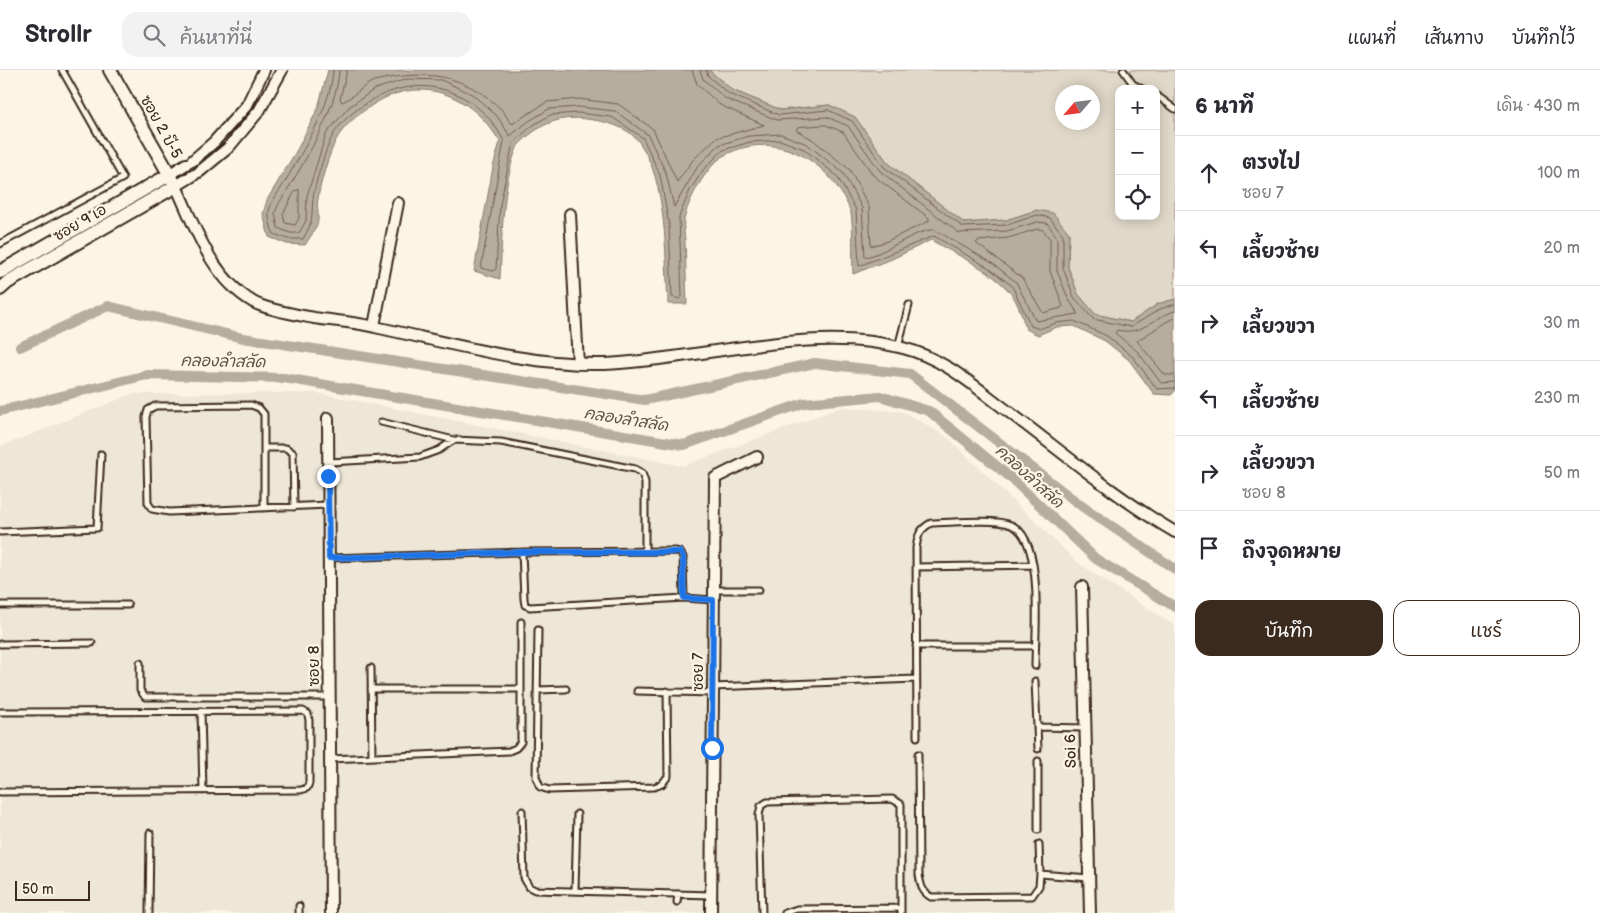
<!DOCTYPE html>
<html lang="th">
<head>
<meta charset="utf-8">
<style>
	body { margin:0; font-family:"Balsamiq Sans","Playpen Sans Thai",sans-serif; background:#f2f2f3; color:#2b2b33 }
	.controls { position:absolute; right:15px; top:15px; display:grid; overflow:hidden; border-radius:10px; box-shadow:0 2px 12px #0003 }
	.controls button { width:45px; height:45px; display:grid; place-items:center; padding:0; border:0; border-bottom:1px solid #e1e1e2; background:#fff; color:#2b2b33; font:25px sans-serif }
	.compass { position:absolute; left:1055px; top:15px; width:45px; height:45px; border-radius:50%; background:#fff; box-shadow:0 2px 12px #0003; rotate:242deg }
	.scale { position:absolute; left:15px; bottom:12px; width:75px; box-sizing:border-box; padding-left:5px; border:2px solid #3b2a1e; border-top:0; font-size:14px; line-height:18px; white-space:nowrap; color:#3b2a1e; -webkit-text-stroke:4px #fcf5e5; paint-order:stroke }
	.stop { position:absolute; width:15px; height:15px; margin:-11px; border:4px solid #1a73e8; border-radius:50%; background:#fff }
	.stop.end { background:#1a73e8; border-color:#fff; box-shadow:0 1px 5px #0008 }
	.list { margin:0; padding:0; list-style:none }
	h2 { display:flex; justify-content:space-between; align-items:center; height:65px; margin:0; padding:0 20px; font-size:21px }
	h2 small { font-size:16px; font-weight:400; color:#7c7c81 }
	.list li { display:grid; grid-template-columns:32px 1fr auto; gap:15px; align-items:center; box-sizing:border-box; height:75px; padding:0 20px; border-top:1px solid #e1e1e2 }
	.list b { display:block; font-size:19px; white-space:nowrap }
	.list p { margin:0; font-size:16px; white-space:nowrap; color:#7c7c81 }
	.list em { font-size:16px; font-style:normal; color:#7c7c81 }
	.actions { display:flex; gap:10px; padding:15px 20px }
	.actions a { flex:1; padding:11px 0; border:1px solid #3b2a1e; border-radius:15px; text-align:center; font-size:18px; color:#3b2a1e }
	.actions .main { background:#3b2a1e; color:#fff }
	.icon { flex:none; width:28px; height:28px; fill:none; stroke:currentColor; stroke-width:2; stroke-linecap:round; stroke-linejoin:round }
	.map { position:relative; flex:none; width:1175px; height:843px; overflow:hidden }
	header { display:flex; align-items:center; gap:30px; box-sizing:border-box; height:70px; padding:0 25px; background:#fff; border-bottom:1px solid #e1e1e2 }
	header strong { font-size:24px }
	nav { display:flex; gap:28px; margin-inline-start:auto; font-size:18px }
	.search { width:350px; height:45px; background:#f2f2f3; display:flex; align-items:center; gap:12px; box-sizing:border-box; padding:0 18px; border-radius:15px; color:#7c7c81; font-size:19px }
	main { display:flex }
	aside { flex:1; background:#fff }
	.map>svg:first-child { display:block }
</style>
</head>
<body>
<header>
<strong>Strollr</strong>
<div class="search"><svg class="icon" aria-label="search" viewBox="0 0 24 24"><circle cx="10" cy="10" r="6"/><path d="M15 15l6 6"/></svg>ค้นหาที่นี่</div>
<nav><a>แผนที่</a><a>เส้นทาง</a><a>บันทึกไว้</a></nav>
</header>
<main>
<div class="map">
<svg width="1175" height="843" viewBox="0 0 1175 843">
	<rect width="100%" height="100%" fill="#fcf5e5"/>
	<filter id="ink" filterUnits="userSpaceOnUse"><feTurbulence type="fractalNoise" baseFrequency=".02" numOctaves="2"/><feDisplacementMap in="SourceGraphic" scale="10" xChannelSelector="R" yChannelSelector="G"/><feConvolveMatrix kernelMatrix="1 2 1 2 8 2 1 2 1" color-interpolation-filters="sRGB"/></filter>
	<g filter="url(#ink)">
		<path fill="#eee6d6" d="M317 323 683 396 842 337 904 342 946 366 1077 492 1175 556V843H0V377L132 324Z"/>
		<path fill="#e0d8c8" stroke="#8e8173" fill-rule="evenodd" d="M701 0H1175V229L1158 234 1131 252 1095 244 1078 224 1068 197 1069 163 1037 140 1006 150 964 153 888 93 855 47 829 35 781 40 732 20 710 1ZM1119 19H1156V146H1119ZM1062 22H1092V52H1062Z"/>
		<path fill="#b7ad9e" stroke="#85796b" d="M328 0H701L710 1 732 20 781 40 829 35 855 47 888 93 964 153 1006 150 1037 140 1053 143 1069 163 1068 197 1078 224 1095 244 1131 252 1158 234 1175 229V321L1171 325 1154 324 1129 290 1105 271 1074 256 1057 257 1038 265 1026 259C1022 246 1017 229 1008 220 988 198 956 185 931 170L892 189 853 204C852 190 854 151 850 140 830 91 777 59 727 84 709 92 689 128 685 146 682 154 685 164 685 173 686 193 686 213 687 234H668C665 187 668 112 639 72 627 56 604 51 586 49 562 46 545 52 527 67 524 70 518 74 517 78 502 112 502 171 500 209L474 201 493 97 500 72C471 23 418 2 368 38 357 45 342 58 336 70 329 84 320 113 318 129 316 137 320 147 317 155 314 162 309 169 305 175L287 174 269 167 263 144 267 130 298 78 318 38Z"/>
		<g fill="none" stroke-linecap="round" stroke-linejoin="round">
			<path stroke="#6d5e51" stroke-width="1" d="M333 0C332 35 302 82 285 112 279 122 271 131 269 142 268 148 271 159 274 164L288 169H303C314 149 311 150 313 129 314 116 326 78 332 67 338 55 352 42 364 35 415 0 476 16 504 71L481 198 493 201 496 199 500 135 513 73 532 56 550 45 578 43 612 47 643 68 660 105 669 155 672 227 680 229 682 226 679 147 690 120 704 99 723 80 750 72 780 70 804 79 837 106 856 140 859 196 934 166 989 198 1012 216 1031 256 1039 259 1056 253 1074 251 1107 266 1133 287 1157 319 1175 318
				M339 0C338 40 299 101 278 135L275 144 278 158 290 163H299L306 151 307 126 326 64 349 37 375 19 407 9 441 10 472 24 497 46 510 66 529 51 549 39 579 37 615 41 648 65 666 103 674 137 698 96 719 75 749 66 781 64 807 74 843 103 862 138 865 187C886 184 917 158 935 160L992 193 1016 212 1036 251 1078 244 1068 228 1057 201V167L1047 153 1037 152 1007 161 959 163 880 101 848 56 827 47 777 50 726 29 703 9 700 0
				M347 0 340 29 342 32C353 28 362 16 374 11 424 0 462 2 501 39 505 43 508 50 512 54L547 32 579 29 618 34 653 59 677 112 693 90 716 68 764 55 720 35 697 14 692 0
				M706 0 708 6 729 24 779 45 828 40 852 51 884 97 963 157 1007 155 1037 145 1050 148 1063 165V198L1074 227 1093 249 1131 257 1160 239 1175 234
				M826 55 843 62 874 106 929 148V151L885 172 871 176 869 137 850 100 812 69 796 60 798 57Z
				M299 120V148L295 155 285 153 283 144 295 121Z
				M1038 159 1043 160 1050 169V201L1063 236 1061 238 1043 243 1022 208 976 173 978 171 1008 168Z
				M1175 241C1151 248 1143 266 1117 260L1115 263 1138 282 1161 313 1175 312
				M1175 248 1166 252 1137 271 1165 305H1175"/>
			<path stroke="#b7ad9e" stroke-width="10" d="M20 277 108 236 243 268 645 330 815 293 910 304 1083 437 1175 499
				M0 341 147 305 284 308 684 375 804 333 880 326 929 341 1010 407 1096 489 1175 537"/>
			<g stroke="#3b2a1e" stroke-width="9">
				<path id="service" d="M1123 0 1133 14 1142 19
					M1156 25 1175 39
					M0 174 123 108 62 0
					M898 277 909 235
					M381 352 454 370
					M264 378H286L293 383 294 437
					M329 392 420 387 439 380 454 370 501 372 635 399 642 403 645 412V481
					M264 438V344L259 338 251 335 155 336 148 340 146 347 148 433 152 439 169 442 328 435
					M0 462 97 458 101 384
					M522 482 524 529 525 535 530 537 684 528 713 530
					M329 488 522 482 675 481 680 482 683 487 684 528
					M916 497 1033 495
					M714 520H759
					M0 535H128
					M538 560 536 707 540 717 549 720 654 717 662 714 668 706 667 621
					M0 574 92 573
					M916 576H1035
					M140 593V620L145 627H329
					M371 598 372 687
					M1035 611 1038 679
					M713 617 916 609
					M371 619H521
					M538 620 566 619
					M637 621 713 623
					M201 641 203 721
					M0 642 303 641 308 644 309 651V713L307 718 301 720 0 722
					M1037 657 1085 658
					M917 667 916 478C918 465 919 460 931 453 950 453 994 448 1011 455 1045 468 1035 566 1035 596
					M918 684 919 805C921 816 922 822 931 827L1032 826 1039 816 1040 804
					M330 689 509 681 516 678 521 672V552
					M1038 691V760
					M522 741 524 808 529 817 535 820 711 825
					M1039 774 1040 804 1089 808
					M575 821 577 744
					M677 832 678 824
					M299 836V843
					M149 843 150 763
					M762 843 759 745 761 736 767 732 892 729 901 734V843
					M785 843 797 839 901 838"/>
			</g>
			<g stroke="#3b2a1e" stroke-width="14">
				<path id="minor" d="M192 91 214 72 247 35 264 0
					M199 102 228 78 259 41 282 0
					M169 105 186 94
					M194 105 176 116C196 159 211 207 253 232 267 240 298 245 314 248 334 251 355 252 375 257 451 273 527 296 605 294 698 290 813 254 903 278 943 288 973 315 1005 339 1060 380 1115 427 1175 462
					M570 144 578 294
					M374 256 398 133
					M328 348 331 843
					M1082 517 1090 843
					M711 843 715 408 757 387"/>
			</g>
			<g stroke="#3b2a1e" stroke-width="16">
				<path id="tertiary" d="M0 202 169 105
					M0 219 8 212 176 116 110 0"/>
			</g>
			<use href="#service" stroke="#fcf5e5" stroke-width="5"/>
			<use href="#minor" stroke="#fcf5e5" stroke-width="10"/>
			<use href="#tertiary" stroke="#fcf5e5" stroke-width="12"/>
		</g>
	</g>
	<g fill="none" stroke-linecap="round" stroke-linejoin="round" filter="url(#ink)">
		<path stroke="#1a73e8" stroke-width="6" d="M328 406 329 488 522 482H680L683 487 684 528 713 530 712 678"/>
	</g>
	<g text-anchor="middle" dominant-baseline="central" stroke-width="4.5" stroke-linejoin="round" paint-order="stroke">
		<g font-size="15" fill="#3b2a1e" stroke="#fcf5e5">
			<text transform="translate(161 57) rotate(61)">ซอย 2 บี-5</text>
			<text transform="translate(80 153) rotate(-30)">ซอย 9 เอ</text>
			<text transform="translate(314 596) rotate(-90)">ซอย 8</text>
			<text transform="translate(698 602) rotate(-90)">ซอย 7</text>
			<text transform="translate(1071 681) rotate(-91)">Soi 6</text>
		</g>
		<g font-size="16" font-style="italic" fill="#605144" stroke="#fcf5e5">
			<text transform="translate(223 292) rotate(1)">คลองลำสลัด</text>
			<text transform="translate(626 350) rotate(9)">คลองลำสลัด</text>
			<text transform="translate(1029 407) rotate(42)">คลองลำสลัด</text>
		</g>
	</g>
</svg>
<div class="controls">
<button>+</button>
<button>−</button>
<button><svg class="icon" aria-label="locate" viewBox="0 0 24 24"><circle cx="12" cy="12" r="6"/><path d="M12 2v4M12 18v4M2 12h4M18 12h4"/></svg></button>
</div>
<svg class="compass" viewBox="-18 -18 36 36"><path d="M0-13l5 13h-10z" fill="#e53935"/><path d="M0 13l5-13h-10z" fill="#7c7c81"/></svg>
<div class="scale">50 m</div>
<div class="stop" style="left:712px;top:678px"></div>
<div class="stop end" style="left:328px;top:406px"></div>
</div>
<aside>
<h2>6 นาที<small>เดิน · 430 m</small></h2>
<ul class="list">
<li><svg class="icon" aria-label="ahead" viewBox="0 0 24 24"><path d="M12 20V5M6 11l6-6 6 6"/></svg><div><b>ตรงไป</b><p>ซอย 7</p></div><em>100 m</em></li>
<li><svg class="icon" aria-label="left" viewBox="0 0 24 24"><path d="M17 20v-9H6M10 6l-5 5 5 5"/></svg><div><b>เลี้ยวซ้าย</b></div><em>20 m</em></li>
<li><svg class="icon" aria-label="right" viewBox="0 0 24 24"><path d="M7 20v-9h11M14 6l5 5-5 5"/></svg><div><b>เลี้ยวขวา</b></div><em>30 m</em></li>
<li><svg class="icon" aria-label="left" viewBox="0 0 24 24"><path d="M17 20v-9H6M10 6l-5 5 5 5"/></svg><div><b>เลี้ยวซ้าย</b></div><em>230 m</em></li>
<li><svg class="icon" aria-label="right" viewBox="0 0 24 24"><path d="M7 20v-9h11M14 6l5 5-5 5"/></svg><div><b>เลี้ยวขวา</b><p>ซอย 8</p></div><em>50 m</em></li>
<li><svg class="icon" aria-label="arrive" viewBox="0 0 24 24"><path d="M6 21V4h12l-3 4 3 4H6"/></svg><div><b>ถึงจุดหมาย</b></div></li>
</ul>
<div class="actions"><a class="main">บันทึก</a><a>แชร์</a></div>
</aside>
</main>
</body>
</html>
